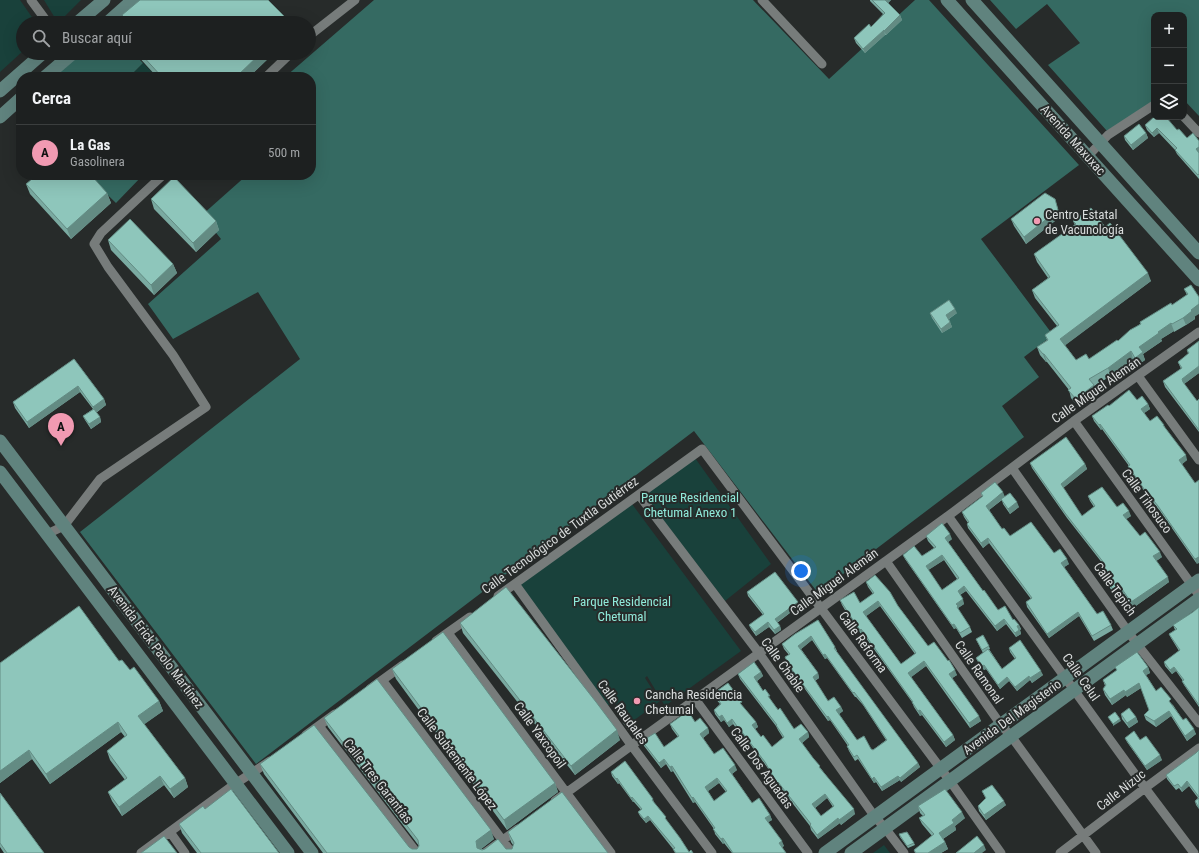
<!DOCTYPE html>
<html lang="es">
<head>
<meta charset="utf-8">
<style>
	body { margin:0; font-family:"Roboto Condensed",sans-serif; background:#2a2d2d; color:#f1f3f6 }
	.controls { position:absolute; right:12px; top:12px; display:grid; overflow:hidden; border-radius:8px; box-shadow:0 4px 16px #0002 }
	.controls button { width:36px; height:36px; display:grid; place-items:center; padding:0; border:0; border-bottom:1px solid #3b3e3e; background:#1d2020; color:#f1f3f6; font:20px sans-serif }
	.you { position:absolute; left:801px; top:571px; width:14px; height:14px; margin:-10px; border:3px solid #fff; border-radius:50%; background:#1a73e8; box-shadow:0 0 0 6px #1a73e833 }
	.badge { display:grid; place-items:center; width:26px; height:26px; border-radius:50%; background:#f19ab2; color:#111; font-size:13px; font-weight:700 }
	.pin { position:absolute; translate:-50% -33px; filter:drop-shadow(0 1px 2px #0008) }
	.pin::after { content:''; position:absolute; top:21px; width:14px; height:12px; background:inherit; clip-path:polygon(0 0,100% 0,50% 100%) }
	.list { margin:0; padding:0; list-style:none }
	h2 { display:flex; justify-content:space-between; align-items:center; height:52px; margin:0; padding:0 16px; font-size:17px }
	h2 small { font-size:13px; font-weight:400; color:#a0a3a5 }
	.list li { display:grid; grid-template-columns:26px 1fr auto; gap:12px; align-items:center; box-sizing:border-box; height:56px; padding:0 16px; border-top:1px solid #3b3e3e }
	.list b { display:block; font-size:15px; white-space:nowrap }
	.list p { margin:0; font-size:13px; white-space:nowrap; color:#a0a3a5 }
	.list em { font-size:13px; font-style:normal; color:#a0a3a5 }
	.icon { flex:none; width:22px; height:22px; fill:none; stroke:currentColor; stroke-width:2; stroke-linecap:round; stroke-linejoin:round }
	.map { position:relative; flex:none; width:1199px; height:853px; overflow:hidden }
	.search { position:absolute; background:#1d2020; box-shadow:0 4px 16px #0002; left:16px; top:16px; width:300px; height:44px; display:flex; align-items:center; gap:10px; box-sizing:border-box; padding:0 14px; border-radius:22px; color:#a0a3a5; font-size:15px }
	.panel { position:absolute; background:#1d2020; box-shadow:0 4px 16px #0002; left:16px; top:72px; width:300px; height:108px; border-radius:16px }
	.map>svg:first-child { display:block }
</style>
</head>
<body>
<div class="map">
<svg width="1199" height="853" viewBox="0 0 1199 853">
	<rect width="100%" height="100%" fill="#272b2a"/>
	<path fill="#19413b" d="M0 0H20L36 23H23V51L0 72Z
		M44 0H81L58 23Z
		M143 63 157 77H129Z
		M695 458 771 564 725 601 644 495Z
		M632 504 741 651 665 706 647 676 645 678 660 701 629 724 614 702 607 706 519 584Z
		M884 845 890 853H873Z"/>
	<path fill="#356a62" d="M374 0H753L829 79 915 0H929L1079 165 981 239 1053 335 1024 357 1039 377 1002 406 1024 437 818 593 694 431 256 764 80 532 300 359 258 292 173 339 148 304 221 239 202 215 247 175H311V77H285Z
		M990 0H1199V116L1184 100V15H1154V101L1107 131 1048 65 1080 43 1047 4 1016 29Z
		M80 53H133L143 63 129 77H54Z
		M87 175H143L116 203Z"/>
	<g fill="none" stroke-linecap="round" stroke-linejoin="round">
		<path stroke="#777c7b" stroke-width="9" d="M31 0 48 23
			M762 0 822 64
			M309 36 355 0
			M266 77 291 53
			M1184 117 1199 133
			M1088 156 1108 135 1154 105
			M1138 376 1199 460
			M1074 421 1199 595
			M1012 468 1137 644 1199 723
			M639 495 759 653 875 817 885 828 904 853
			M948 516 1145 788 1194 853
			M47 534 64 526 100 479 206 407 173 355 108 267 94 244 101 233 163 175
			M886 561 1001 725 1011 736 1096 853
			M515 584 632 746 712 853
			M498 596 702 449 950 781 1001 853
			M448 633 611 853
			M436 641 470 617
			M382 680 512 853
			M370 689 403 665
			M695 699 808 853
			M319 726 417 853
			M306 735 335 714
			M555 801 948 516 1074 421 1199 332
			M170 832 185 853
			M141 853 235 784 270 761
			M485 853 518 829
			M1060 853 1145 788 1199 748"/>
		<path stroke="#60837e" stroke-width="13" d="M947 0 1199 280
			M972 0 1199 253
			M77 23 104 0
			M107 23 133 0
			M45 77 73 53
			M0 91 43 53
			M0 117 21 98
			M0 441 312 853
			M0 472 288 853
			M825 853 1199 580
			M851 853 1199 599"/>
	</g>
	<path fill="#7aaaa1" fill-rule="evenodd" d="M870 0H891L888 3 900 15 902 20 886 35H885L865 53 856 43 854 38 871 27 883 14 870 1Z
		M135 53H274L249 77H157Z
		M1145 125 1177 130 1199 153V179L1177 154 1175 150 1159 133 1154 137 1147 130Z
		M1146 133 1148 138 1133 150 1125 140 1124 136Z
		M26 184 107 193 111 203 71 239 30 194Z
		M151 199 216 221 219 230 196 252 154 209Z
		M1057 206 1060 217 1026 244 1014 226 1011 219Z
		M1073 221 1105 227 1151 281 1065 345 1076 360 1089 359 1118 341 1140 324V322L1172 305 1187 295 1184 289 1191 285 1195 319 1186 325 1174 332V331L1161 339 1162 341 1143 354 1145 360 1138 365 1133 359 1111 376 1094 386 1097 393 1078 407 1071 398 1069 390 1047 362H1046L1040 355 1037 347 1047 340 1045 335 1057 326 1035 298 1032 290 1048 278 1037 262 1034 254 1075 225Z
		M108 240 173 264 177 273 154 295 111 250Z
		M930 313H957L949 319 950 322 952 327 942 333 932 318Z
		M1199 341V373L1184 384 1197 401 1199 399V432L1165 387 1163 381 1181 369 1178 362 1188 354 1187 350Z
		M74 359 104 399 106 405 96 413 100 417 101 422 91 429 85 420 83 416 93 409 80 392 29 428 15 408 13 402Z
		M1137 400 1148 404 1150 409 1144 413 1150 421 1164 425 1165 428 1187 460 1182 464 1197 564 1160 511 1152 501H1151L1130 471 1128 466H1129L1102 429 1101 430 1094 421 1092 416 1109 406Z
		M1030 463 1085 464 1087 469 1063 488 1082 516 1094 507 1090 501 1088 496 1117 507 1131 516 1126 519 1140 536 1162 557 1156 561 1169 582 1133 608 1124 594 1118 599 1099 573 1097 568 1103 564 1067 518 1032 468Z
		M981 493 1005 497 1019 507 1010 514 1003 504 1002 500 989 510 1002 529 1010 536 1054 553 1069 564 1064 567 1097 614 1111 625 1113 630 1094 641 1079 616 1049 638 1027 607 1026 602 1031 599 989 543 983 548 968 528 967 524 968 523 964 517 962 512 982 497Z
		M926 536 952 539 948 542 983 591 998 610 1013 620 1019 625 1021 629 1020 630 1021 634 1016 637 1006 624 997 631 966 591 960 595 964 604 958 608 959 611 970 627 972 632 962 638 956 628 954 629 905 559 903 555 922 556 934 548 928 541ZM944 560 957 579 942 590 928 570Z
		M866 582 898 606 928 646 957 675 952 678 981 721 970 728 926 666 911 677 953 735 955 740 946 747 922 715 920 716 914 707 912 702 863 634 862 635 854 625 842 605 840 600 860 603 873 594 868 587ZM880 606 915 654 901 664 866 616Z
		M747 592 799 606 777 623 780 626 781 630 775 634 769 627 756 636 751 629 749 625 763 615 748 596Z
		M1199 607V707L1184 685 1182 681H1183L1176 671 1172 674 1165 666 1164 662 1179 651 1171 638 1169 634 1175 630 1173 625 1193 612Z
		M818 620 835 647 837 651 836 652 918 763 920 767 901 782 900 780 882 791 876 782 874 783 858 759 855 761 849 751 847 746H848L830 720 828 721 792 671 787 662 785 657 789 655 784 649 782 644ZM812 640 825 659 827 658 855 697H856L863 705 886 740 873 750 857 740 839 714 843 711 841 707 828 701 815 681 819 678 818 673 801 649Z
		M460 623 620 740 575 775 463 633Z
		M976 639 989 646 990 649H989L1002 669 1015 659 1010 652 1009 648 1043 675 1032 683 1030 680 1017 691 1009 681 1000 689 986 669 984 670 978 662 976 658 986 651 983 653Z
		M119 661 130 670 159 701 163 711 144 724 185 778 188 787 174 798 164 785 122 816 112 801 108 792 125 780 110 760 107 751 125 737 121 732 50 784 32 759 0 783V663Z
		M1115 667H1148L1150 673 1146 675 1156 691 1173 705 1183 720 1196 734 1187 741 1171 716 1156 727 1146 720 1144 715 1149 710 1141 688 1127 697 1126 695 1112 705 1105 695 1103 689 1105 686 1103 680 1117 671Z
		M392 669 555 783 558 792 507 830 396 679Z
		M761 672 763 676 757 681 763 691 794 729 808 732 809 737 802 743 813 758 855 814 841 825 840 823 818 839 811 830 810 826 780 787H779L767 767 744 736 743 737 733 724 729 727 724 720 721 722 715 714 714 710 720 704 715 698 714 693 743 707 756 722 758 727 755 729 761 737 772 747 783 738 778 730 776 726 740 679 738 674ZM827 798 833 807 821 816 815 808Z
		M1121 714 1136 717 1138 722 1129 728 1122 719Z
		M324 718 494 839 481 849H512L513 845 511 842 508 832 608 853H323L264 774 260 764 412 849H417L419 846 328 727Z
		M695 722 708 728 709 733 703 738 714 754 737 770 732 774 752 803 770 815 772 820 768 822 784 846 782 847 786 853H732L724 843 723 844 715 834 714 829 695 802 693 803 673 771 671 772 666 764 661 768 644 746 642 741 664 747 678 737 672 729 670 724ZM719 783 726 792 714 801 708 791Z
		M1125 738 1140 740 1162 760 1147 770 1127 742Z
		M1199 750V809L1196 805 1195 801 1198 798 1189 786 1182 792 1179 788 1176 790 1167 779 1166 775 1196 753Z
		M611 772 653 799 654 803 689 852 693 853H675L673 849 650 820 646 823 640 816 638 812 641 810 634 802H633L619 783 618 784 612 776Z
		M982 791 1006 805 986 820 979 811 978 806 986 799Z
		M0 793 44 853H4L0 847Z
		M918 806 965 818 955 826 956 830 943 839 945 842 948 849 941 853H915L914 850 932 836 922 824 919 818 923 816 920 813Z
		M205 809 279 853H197L182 833 179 824Z
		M899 834 914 843 915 845 908 848 900 837Z"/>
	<path fill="#638b83" d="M885 0H891L886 5Z
		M900 15 902 20 886 35 884 31Z
		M884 30 885 35 865 53 863 49Z
		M261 53H274L249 77H236Z
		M1157 128 1159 133 1154 137 1152 133Z
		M1146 133 1148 138 1133 150 1131 145Z
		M1199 147V153L1196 149Z
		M107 193 111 203 71 239 67 229Z
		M1055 199 1060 217 1026 244 1024 237Z
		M216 221 219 230 196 252 193 243Z
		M173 264 177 273 154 295 151 285Z
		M1148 273 1151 281 1063 347 1060 339Z
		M1199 304V314L1194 317 1195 319 1186 325 1183 318 1191 310Z
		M955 309 957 313 947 320 946 315Z
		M950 322 952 327 942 333 941 329Z
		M1171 323 1174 331 1161 339 1162 341 1143 354 1145 360 1138 365 1135 358 1139 347 1158 332Z
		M1131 351 1133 359 1111 376 1108 368Z
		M1043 354H1044L1047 362H1046Z
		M1199 366V373L1184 384 1182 379Z
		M1094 385 1097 393 1078 407 1076 399Z
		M78 386 80 392 29 428 27 422Z
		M104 399 106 405 95 413 93 407Z
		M1148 404 1150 409 1143 414 1141 409Z
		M100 417 101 422 91 429 89 424Z
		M1100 424 1102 429 1101 430 1099 425Z
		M1186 455 1187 460 1181 465 1179 460Z
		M1085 464 1087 469 1062 489 1061 484Z
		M1003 492 1005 497 988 511 986 506Z
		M1149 496H1150L1152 501H1151Z
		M1017 502 1019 507 1010 514 1008 509Z
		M1129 511 1131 516 1125 520 1123 515Z
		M950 534 952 539 947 543 945 538Z
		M988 538 989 543 983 548 981 543Z
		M1160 552 1162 557 1155 562 1153 556Z
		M942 555 944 560 927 571 926 566Z
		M1199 557V563L1197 564 1195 559Z
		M1067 559 1069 564 1063 568 1061 563Z
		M1168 577 1169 582 1133 608 1131 602Z
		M964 586 966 591 959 595 958 591Z
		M1122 589 1124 594 1118 599 1116 593Z
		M963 599 964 604 958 608 959 611H958L956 604Z
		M878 601 880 606 865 617 863 612Z
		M798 602 799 606 776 623 775 619Z
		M1078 612 1079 616 1049 638 1047 634Z
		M1004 619 1006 624 997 631 995 626Z
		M768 622 769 627 756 636 755 632Z
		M954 624 956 628 954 629 952 625Z
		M1019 625 1021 629 1020 630 1021 634 1016 637 1015 633 1017 626Z
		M780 626 781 630 775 634 774 630Z
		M861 629 863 634 862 635 860 630Z
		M811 636 812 640 800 650 798 646Z
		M825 654 827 658 825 659 823 655Z
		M924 661 926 666 910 678 908 673Z
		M984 665 986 669 984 670 982 666Z
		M1148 667 1150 673 1144 676 1143 671Z
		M1174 667 1176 671 1172 674 1170 670Z
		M955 670 957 675 951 679 949 674Z
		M1041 671 1043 675 1032 683 1030 678Z
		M761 672 763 676 756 682 754 677Z
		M818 673 819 678 814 681 813 677Z
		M1029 676 1030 680 1017 691 1015 687Z
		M1007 677 1009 681 1000 689 998 685Z
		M1139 683 1141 688 1127 697 1125 692Z
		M1124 690 1126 695 1112 705 1110 699Z
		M159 701 163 711 142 726 138 716Z
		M841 707 843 711 838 715 836 710Z
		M920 710 922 715 920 716 918 711Z
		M1169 711 1171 716 1156 727 1154 721Z
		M722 715 724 720 721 722 719 717Z
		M828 716 830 720 828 721 827 717Z
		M979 716 981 721 970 728 969 723Z
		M1136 717 1138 722 1129 728 1127 723Z
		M732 719 733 724 729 727 727 723Z
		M1120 719 1121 721 1113 726V724Z
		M118 722 121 732 50 784 46 774Z
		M756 722 758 727 754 729 752 725Z
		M631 726 632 728 628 730 627 728Z
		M708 728 709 733 702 739 700 734Z
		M1194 729 1196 734 1187 741 1185 736Z
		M617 730 620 740 575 775 571 766Z
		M741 732H742L744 736 743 737Z
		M808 732 809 737 801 744 799 739Z
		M953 735 955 740 946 747 944 742Z
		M29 750 32 759 0 783V771Z
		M1160 755 1162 760 1147 770 1145 766Z
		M664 759 666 764 661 768 659 763Z
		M918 763 920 767 901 782 900 778Z
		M735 765 737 770 730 775 729 770Z
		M672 766 673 771 671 772 670 767Z
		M160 776 164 785 122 816 119 807Z
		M898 776 900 780 882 791 881 787Z
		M874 777 876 782 874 783 872 779Z
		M185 778 188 787 174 798 170 789Z
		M617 778 619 783 618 784 616 779Z
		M717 778 719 783 707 792 705 787Z
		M1187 781 1189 786 1182 792 1181 788Z
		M555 783 558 792 507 830 504 820Z
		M825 794 827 798 814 809 812 804Z
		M632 797 634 802H633L631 798Z
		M693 797 695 802 693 803 692 798Z
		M1004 801 1006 805 986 820 984 815Z
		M854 809 855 814 841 825 839 820Z
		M962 812 965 818 955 826 956 830 941 840 939 833 952 820Z
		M770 815 772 820 767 823 765 818Z
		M648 816 650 820 646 823 644 819Z
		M838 818 840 823 818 839 817 835Z
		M491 830 494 839 480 850 477 848 476 841Z
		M723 838 724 843 723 844 721 839Z
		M782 841 784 846 780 848 779 843Z
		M945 842 948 849 941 853H928Z
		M984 845 986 850 982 853H974Z"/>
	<path fill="#8ec6bb" stroke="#638b83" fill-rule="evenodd" d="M140 0H268L291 23H117L124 17 122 15Z
		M872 0H885L900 15 884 31V30L863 49 854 38 869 24 871 27 885 13Z
		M140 53H261L236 77H162Z
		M1154 117H1166L1177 130 1179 129 1187 138 1193 133 1199 141V147L1196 149 1199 153V174L1198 175 1175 150 1177 148 1157 128 1152 133 1145 125Z
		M1139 124 1146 133 1131 145 1124 136Z
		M37 175H91L107 193 67 229 26 184Z
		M174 177 216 221 193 243 151 199Z
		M1045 193 1055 199 1058 210 1024 237 1011 219Z
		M1091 208 1105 227 1110 223 1148 273 1060 339 1076 360 1086 354 1089 359 1117 340 1118 341 1130 330 1141 324 1140 322 1171 303 1172 305 1188 294 1184 289 1191 285 1199 297V304L1191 310 1192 311 1183 318 1172 324 1171 323 1158 332 1159 333 1139 347 1143 352 1135 358 1131 351 1108 368 1089 379 1094 385 1076 399 1068 390 1071 388 1044 354H1043L1037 347 1048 340 1045 335 1059 325 1032 290 1050 277 1034 254 1076 224 1073 221Z
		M130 219 173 264 151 285 108 240Z
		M949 300 955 309 946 315 950 322 941 329 930 313Z
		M1199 341V366L1182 379 1183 382 1197 401 1199 399V430L1163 381 1182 368 1178 362 1189 353 1187 350Z
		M74 359 104 399 93 407 78 386 27 422 13 402Z
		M1129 390 1137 400 1142 396 1148 404 1141 409 1150 421 1157 416 1164 425H1163L1179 446 1186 455 1179 460 1195 483 1199 480V557L1195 559 1158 506 1150 496H1149L1128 466 1130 465 1100 424 1099 425 1092 416 1108 405 1109 406Z
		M94 409 100 417 89 424 83 416Z
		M1066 437 1085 464 1061 484 1082 516 1095 506 1088 496 1102 487 1117 507 1123 503 1129 511 1123 515 1140 536 1145 532 1160 552 1153 556 1168 577 1131 602 1122 589 1116 593 1097 568 1104 563 1065 513 1030 463Z
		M995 482 1003 492 986 506 1002 529 1004 528 1010 536 1031 522 1054 553 1060 549 1067 559 1061 563 1097 614 1103 611 1111 625 1092 636 1078 612 1047 634 1026 602 1032 598 988 538 981 543 967 524 969 522 962 512 983 496 981 493Z
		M1010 493 1017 502 1008 509 1001 499Z
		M942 523 950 534 945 538 983 591 984 590 998 610 1005 606 1013 620 1014 619 1019 625 1017 626 1019 630 1015 633 1004 619 995 626 964 586 958 591 963 599 956 604 958 606 957 607 970 627 960 633 954 624 952 625 903 555 914 546 922 556 936 547 926 536ZM942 555 959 578 942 590 926 566Z
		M775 572 798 602 775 619 780 626 774 630 768 622 755 632 749 625 764 614 747 592Z
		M875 575 890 592 898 606 928 646 934 642 948 661 949 660 955 670 949 674 979 716 969 723 924 661 908 673 953 735 944 742 920 710 918 711 912 702H913L861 629 860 630 853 620 840 600 854 592 860 603 874 593 866 582ZM878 601 916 653 901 664 863 612Z
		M506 587 596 702 617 730 571 766 460 623Z
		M79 606 119 661 122 660 130 670 134 667 159 701 138 716 185 778 170 789 160 776 119 807 108 792 127 778 107 751 127 735 118 722 46 774 29 750 0 771V663Z
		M1199 607V705L1182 681 1184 680 1174 667 1170 670 1164 662 1180 650 1169 634 1177 629 1173 625 1193 612Z
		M818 620 835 647 834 648 918 763 900 778 898 776 881 787 874 777 872 779 857 755 854 757 847 746 849 745 828 716 827 717 790 667 785 657 790 654 782 644 795 634ZM811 636 823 655 825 654 853 693 854 692 861 701 887 740 873 750 871 749 864 736 857 740 836 710 841 707 834 697 828 701 813 677 818 673 798 646Z
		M443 632 555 783 504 820 392 669Z
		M983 635 989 646 982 650 976 639Z
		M1020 640 1041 671 1030 678 1029 676 1015 687 1007 677 998 685 984 665 982 666 976 658 988 649 1002 669 1016 658 1009 648Z
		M1137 652 1148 667 1143 671 1156 691 1161 687 1171 699 1169 701 1183 720 1186 718 1194 729 1185 736 1169 711 1154 721 1144 715 1149 710 1139 683 1125 692 1124 690 1110 699 1103 689 1106 685 1103 680 1117 670 1115 667Z
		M754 662 761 672 754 677 763 691 765 689 770 696H768L778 710 780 708 794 729 801 724 808 732 799 739 813 758 820 766 819 767 854 809 839 820 838 818 817 835 810 825 811 824 778 782 777 783 765 762 742 732H741L732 719 727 723 722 715 719 717 714 710 721 704 714 693 728 683 742 702 740 703 756 722 752 725 761 737 763 735 772 747 784 737 776 725H777L738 674ZM825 794 834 806 821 816 812 804Z
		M377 679 491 830 476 841 477 848 482 850 485 849 498 839 506 849H512L514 843 508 832 562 792 608 853H327L260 764 314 725 409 847 412 849H417L419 846 418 840 324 718Z
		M1129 708 1136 717 1127 723 1121 714Z
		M688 711 695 722 700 718 708 728 700 734 714 754 723 748 735 765 729 770 752 803 759 798 770 815 765 818 782 841 779 843 786 853H733L723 838 721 839 713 829 715 828 693 797 692 798 672 766 670 767 664 759 659 763 642 741 655 733 664 747 679 736 670 724ZM717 778 727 791 714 801 705 787Z
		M1115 712 1120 719 1113 724 1108 717Z
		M626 719 631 726 627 728 623 722Z
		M1134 731 1140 740 1146 736 1160 755 1145 766 1125 738Z
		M1199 750V797L1187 781 1181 788 1178 784 1174 786 1166 775 1196 753Z
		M625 761 653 799 652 800 666 817 665 818 680 838 689 852 691 850 693 853H676L673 849 675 848 648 816 644 819 638 812 642 809 632 797 631 798 617 778 616 779 611 772Z
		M992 785 1004 801 984 815 978 806 986 798 982 791Z
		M231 789 279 853H201L179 824 203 806 205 809Z
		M945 789 962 812 952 820 954 823 939 833 945 842 928 853H916L914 850 934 834 919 818 925 815 918 806Z
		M0 793 44 853H7L0 843Z
		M1199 798V808L1195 801Z
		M907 832 914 843 907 846 899 834Z
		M164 836 177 853H141Z
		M977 836 984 845 974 853H956Z"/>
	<g fill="#f19ab2" stroke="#272b2a" stroke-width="1.5">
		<circle cx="1037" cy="221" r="4"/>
		<circle cx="637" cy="701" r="4"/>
	</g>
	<g text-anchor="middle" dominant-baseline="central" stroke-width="4" stroke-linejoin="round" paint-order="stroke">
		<g font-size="13" fill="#d9dcdc" stroke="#272b2a">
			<text transform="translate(1073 140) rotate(48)">Avenida Maxuxac</text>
			<text transform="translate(1096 390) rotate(-35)">Calle Miguel Alemán</text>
			<text transform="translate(1147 501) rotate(54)">Calle Tihosuco</text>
			<text transform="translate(560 535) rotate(-36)">Calle Tecnológico de Tuxtla Gutiérrez</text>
			<text transform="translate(834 582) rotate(-36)">Calle Miguel Alemán</text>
			<text transform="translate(1115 589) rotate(54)">Calle Tepich</text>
			<text transform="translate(863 642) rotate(54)">Calle Reforma</text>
			<text transform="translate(156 647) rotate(53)">Avenida Erick Paolo Martínez</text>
			<text transform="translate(783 665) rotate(54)">Calle Chable</text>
			<text transform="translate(979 672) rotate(55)">Calle Ramonal</text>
			<text transform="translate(1081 677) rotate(55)">Calle Celul</text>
			<text transform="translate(623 712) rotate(54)">Calle Raudales</text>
			<text transform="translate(1012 717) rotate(-36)">Avenida Del Magisterio</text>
			<text transform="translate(540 735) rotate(54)">Calle Yaxcopoil</text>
			<text transform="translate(457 759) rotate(53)">Calle Subteniente López</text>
			<text transform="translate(762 768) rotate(54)">Calle Dos Aguadas</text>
			<text transform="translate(378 781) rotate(52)">Calle Tres Garantías</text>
			<text transform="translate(1121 790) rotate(-38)">Calle Nizuc</text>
		</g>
		<g font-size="13" fill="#d9dcdc" stroke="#272b2a" text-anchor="start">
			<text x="1045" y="214">Centro Estatal<tspan x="1045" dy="15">de Vacunología</tspan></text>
			<text x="645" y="694">Cancha Residencia<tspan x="645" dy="15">Chetumal</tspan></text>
		</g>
		<g font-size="13" fill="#8fe9d9" stroke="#272b2a">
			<text x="690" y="497">Parque Residencial<tspan x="690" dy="15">Chetumal Anexo 1</tspan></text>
			<text x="622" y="601">Parque Residencial<tspan x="622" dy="15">Chetumal</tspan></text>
		</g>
	</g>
</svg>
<div class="controls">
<button>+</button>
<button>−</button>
<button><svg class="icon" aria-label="layers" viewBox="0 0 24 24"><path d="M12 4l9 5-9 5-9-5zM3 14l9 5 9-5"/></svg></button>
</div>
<div class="you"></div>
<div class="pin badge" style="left:61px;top:446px">A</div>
<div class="search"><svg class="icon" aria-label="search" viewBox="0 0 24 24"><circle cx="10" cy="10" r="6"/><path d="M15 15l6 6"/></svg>Buscar aquí</div>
<section class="panel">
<h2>Cerca<small></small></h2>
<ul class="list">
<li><span class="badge">A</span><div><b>La Gas</b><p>Gasolinera</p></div><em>500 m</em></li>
</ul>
</section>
</div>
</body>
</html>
